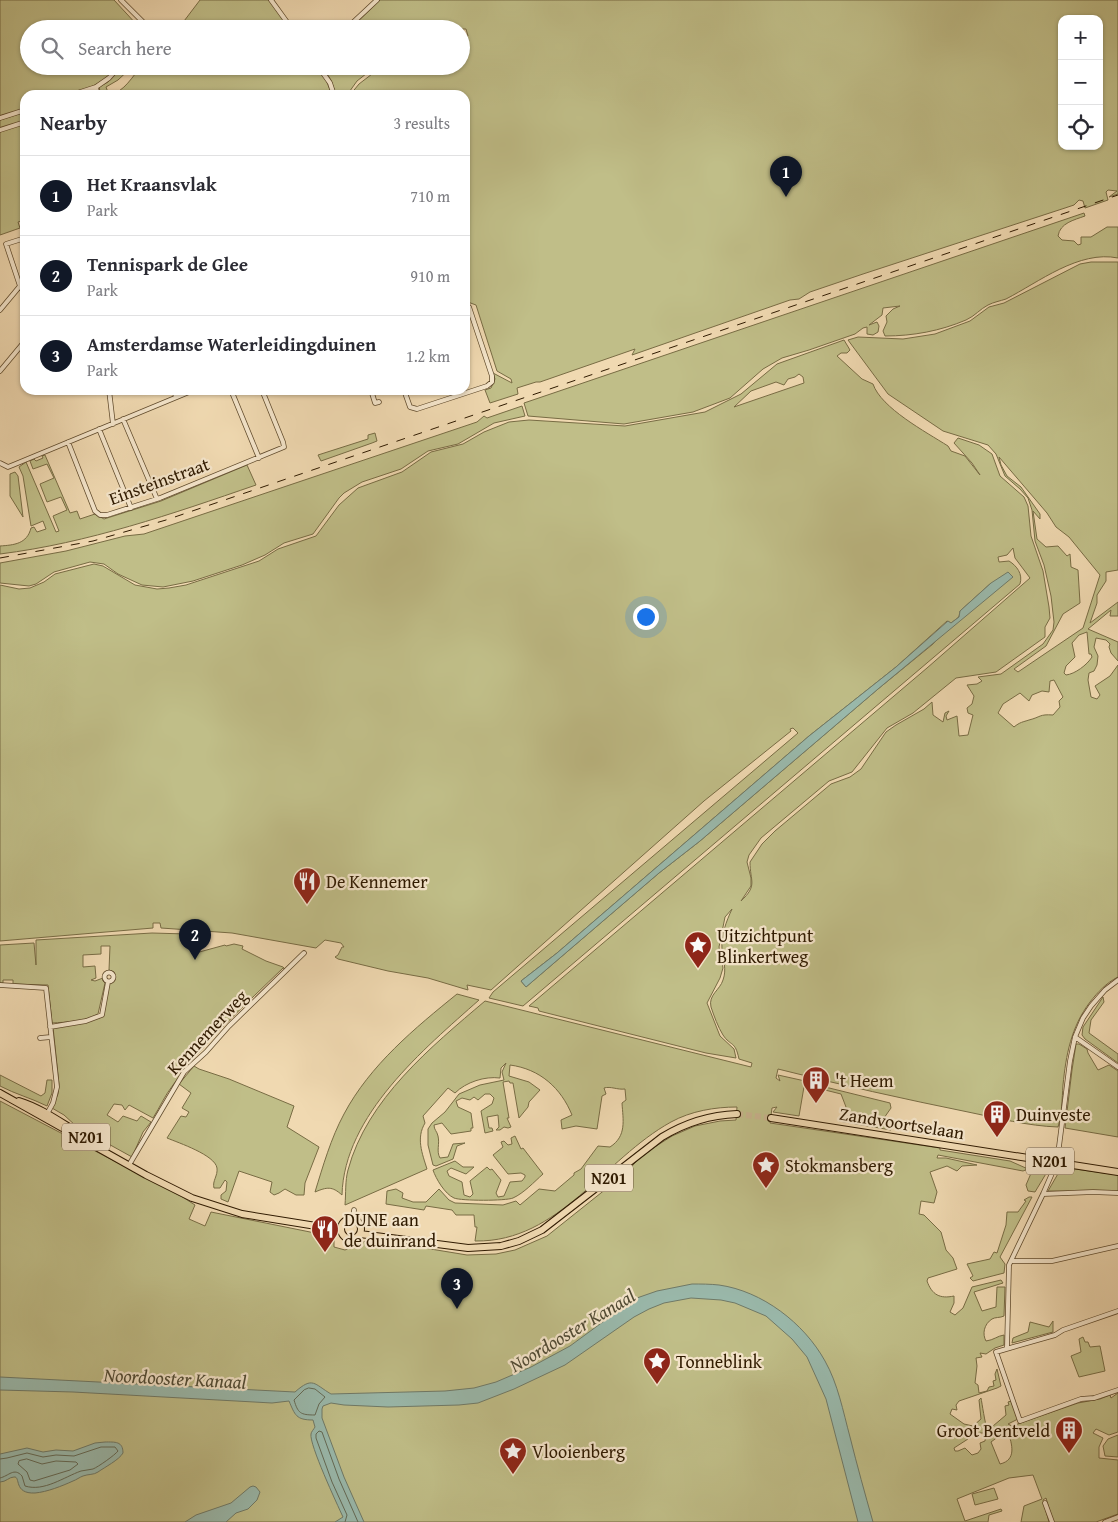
<!DOCTYPE html>
<html lang="en">
<head>
<meta charset="utf-8">
<style>
	body { margin:0; font-family:"Gentium Book Plus",serif; background:#f2f2f3; color:#2b2b33 }
	.controls { position:absolute; right:15px; top:15px; display:grid; overflow:hidden; border-radius:10px; box-shadow:0 1px 4px #0004 }
	.controls button { width:45px; height:45px; display:grid; place-items:center; padding:0; border:0; border-bottom:1px solid #e1e1e2; background:#fff; color:#2b2b33; font:25px sans-serif }
	.you { position:absolute; left:645px; top:616px; width:18px; height:18px; margin:-12px; border:4px solid #fff; border-radius:50%; background:#1a73e8; box-shadow:0 0 0 8px #1a73e833 }
	.badge { display:grid; place-items:center; width:32px; height:32px; border-radius:50%; background:#111827; color:#fff; font-size:16px; font-weight:700 }
	.pin { position:absolute; translate:-50% -41px; filter:drop-shadow(0 1px 2px #0008) }
	.pin::after { content:''; position:absolute; top:26px; width:18px; height:15px; background:inherit; clip-path:polygon(0 0,100% 0,50% 100%) }
	.list { margin:0; padding:0; list-style:none }
	h2 { display:flex; justify-content:space-between; align-items:center; height:65px; margin:0; padding:0 20px; font-size:21px }
	h2 small { font-size:16px; font-weight:400; color:#7c7c81 }
	.list li { display:grid; grid-template-columns:32px 1fr auto; gap:15px; align-items:center; box-sizing:border-box; height:80px; padding:0 20px; border-top:1px solid #e1e1e2 }
	.list b { display:block; font-size:19px; white-space:nowrap }
	.list p { margin:0; font-size:16px; white-space:nowrap; color:#7c7c81 }
	.list em { font-size:16px; font-style:normal; color:#7c7c81 }
	.icon { flex:none; width:28px; height:28px; fill:none; stroke:currentColor; stroke-width:2; stroke-linecap:round; stroke-linejoin:round }
	.map { position:relative; flex:none; width:1118px; height:1522px; overflow:hidden }
	.search { position:absolute; background:#fff; box-shadow:0 1px 4px #0004; left:20px; top:20px; width:450px; height:55px; display:flex; align-items:center; gap:12px; box-sizing:border-box; padding:0 18px; border-radius:28px; color:#7c7c81; font-size:19px }
	.panel { position:absolute; background:#fff; box-shadow:0 1px 4px #0004; left:20px; top:90px; width:450px; height:305px; border-radius:15px }
	.map>svg:first-child { display:block }
</style>
</head>
<body>
<div class="map">
<svg width="1118" height="1522" viewBox="0 0 1118 1522">
	<rect width="100%" height="100%" fill="#f0d9b1"/>
	<filter id="stains"><feTurbulence type="fractalNoise" baseFrequency=".004" numOctaves="4"/><feColorMatrix values="0 0 0 0 .2 0 0 0 0 .09 0 0 0 0 .02 0 0 0 .5 -.17"/></filter>
	<radialGradient id="worn" r=".72"><stop offset=".6" stop-color="#630" stop-opacity="0"/><stop offset="1" stop-color="#630" stop-opacity=".3"/></radialGradient>
	<path fill="#c0be88" stroke="#786c44" fill-rule="evenodd" d="M0 0H114L138 26 136 29H29V66H98L99 69 106 70 110 66H118C91 97 63 95 25 95V109L0 116Z
		M200 0H269L290 29H178Z
		M380 0H1118V194L1109 197 1117 191 1108 190 1106 192 1108 200 1085 208 1083 201 1079 200 1074 205 1065 208 863 274 810 292 799 299 790 300 632 355 635 349 540 382H536L517 388 518 394 490 403 485 390 491 388 495 379 493 373 512 383 511 379 497 371 476 305 465 301V95H405L401 93 392 95H350L359 84 372 74 378 66H461V31L466 37 468 36 466 29H350ZM1062 19H1099V146H1062Z
		M122 66H133L118 80 106 87 109 95C125 92 132 76 142 66H317L326 80 332 95H101L99 87 108 82Z
		M322 66H376L357 81 347 95H336L331 80Z
		M25 112V220L18 222 20 228 0 235V120Z
		M1084 213 1085 216C1074 220 1060 223 1058 236L1062 240 1074 241 1078 245 1081 244V237H1091L1107 227H1118V258C1079 250 1039 282 1006 299 1000 301 994 302 988 305 980 309 975 316 966 320 940 331 913 336 885 336L883 331 887 322 886 316 893 309 900 306 883 308 882 315 869 325 877 322 879 326 878 332 873 335 867 334V327L863 328 855 334 809 350 782 358 763 369 730 398 693 412 624 424 528 416 524 403Z
		M1091 262H1118V570L1106 572V581L1097 595V603L1090 623 1118 602V616H1110L1111 610 1088 629 1118 642V661L1111 653 1109 647 1110 644 1106 640 1096 638 1094 647 1098 656 1097 665 1094 671 1089 673 1088 680 1091 697 1097 699 1100 695 1095 686 1110 676 1118 665V977C1106 983 1098 992 1090 1002 1071 1027 1066 1055 1063 1085 1062 1099 1062 1114 1058 1127 1028 1126 997 1118 968 1112 904 1099 841 1085 778 1069L776 1078 780 1081 778 1075 805 1081 799 1116 773 1112 777 1107 772 1108 770 1123 940 1148V1150L1010 1161 1028 1169 1023 1171 938 1155 937 1158H946L977 1165 962 1166 957 1171 947 1166 930 1172 937 1192 934 1203 921 1201 919 1214 924 1215 941 1232 946 1250 953 1258 957 1269 928 1278 927 1281C932 1295 940 1299 954 1296V1303L950 1312 955 1315 963 1308 972 1287 1001 1280 1003 1283 974 1292 982 1311 996 1307 997 1287H1005L1004 1316C1000 1318 995 1317 992 1319 984 1324 982 1334 986 1341 994 1340 997 1336 1004 1335V1345L995 1348 986 1354 980 1353 982 1357 976 1358 977 1366 975 1383 978 1385 979 1393 987 1391 989 1387 994 1386 993 1381 996 1380 995 1374 997 1369 1001 1386 997 1388 959 1401 956 1405 957 1410 952 1409 950 1414 964 1424 973 1426 981 1419 979 1400 981 1398C982 1403 985 1424 987 1428L993 1426 1006 1415 1005 1406 1009 1405 1008 1402 1011 1401 1018 1419 1008 1424 1012 1426 1078 1403 1100 1399 1110 1395 1111 1398 1118 1393V1432L1109 1435 1096 1429 1093 1433 1103 1438 1099 1447V1458L1118 1460V1514L1096 1522H1053L1046 1498 1043 1500 1049 1522H1021L1024 1506 1042 1499 1033 1475 1009 1478 957 1499 965 1521 1001 1509 1002 1511 989 1515 988 1522H0V1101L181 1196 195 1205 189 1219 205 1226 211 1212 320 1234H330V1237L334 1239V1247L345 1250 370 1239 467 1255 496 1254 515 1250 547 1236 626 1173 642 1155 672 1136 695 1126 720 1121 736 1120 737 1107C715 1107 691 1111 671 1122 604 1159 559 1242 476 1241H475L477 1227H475L474 1215H456L452 1210 426 1206 424 1210 386 1204 387 1191 396 1189 403 1193 402 1198 413 1202H426L439 1189 449 1200 455 1203 503 1205 516 1201 520 1205 539 1189 555 1191 574 1175V1173L581 1169 598 1146 610 1147C627 1136 623 1120 622 1103L626 1100 625 1089C617 1090 611 1086 604 1088L606 1094 602 1096 597 1129 576 1126 562 1129 561 1120 572 1115C561 1088 540 1069 510 1065L509 1076 529 1082 540 1090 529 1102 528 1107 519 1118 513 1083H510L509 1081 503 1082 509 1118H507L511 1127 508 1128 504 1127 500 1130H496L499 1127 498 1115 487 1117 489 1128H492L493 1131 485 1133 481 1111 492 1104 494 1098 490 1094H485L478 1100 474 1097 470 1100 462 1098 456 1101 458 1107 471 1113 473 1128H471V1131L451 1134 442 1123 434 1125C434 1130 437 1131 438 1136 440 1144 436 1151 440 1158L448 1157 453 1144 465 1143 457 1146 453 1159 436 1166 433 1165 428 1145V1129L432 1123 445 1112 459 1094 480 1085 504 1080 502 1072 506 1063 501 1068 500 1078C485 1076 466 1082 455 1093L448 1088 423 1116 425 1123C416 1138 422 1153 427 1169L345 1205C346 1193 345 1181 348 1170 367 1099 431 1047 485 1001L751 1067 752 1063 739 1059C735 1040 731 1047 723 1035 718 1027 714 1016 711 1007 708 995 720 990 723 980 727 969 723 960 722 950 721 935 726 922 732 909L725 917 719 947 723 968 720 978 707 1003 720 1036 734 1049 736 1058 706 1053 539 1011 538 1008 529 1006 927 668 1030 578 1015 558 1013 548 1007 555 998 557 999 562 1009 561C1017 566 1023 574 1020 584L523 1006 489 998 493 992 798 733 793 728 790 729 791 731 704 801 491 990 467 985 468 990 428 978 388 971 338 959 335 957 338 955 342 947H344L341 943 325 940 316 948 232 933 161 928 160 923H153V928L0 941V585L19 589 30 588 44 582 55 574 94 564 103 566 135 585 157 589 169 588 186 585 259 561 278 549 316 536 339 505 358 488 402 472 431 452 463 444 484 432 509 422 529 420 625 426 705 412 741 394 777 364 844 340 850 350 847 353H841L837 356 862 379 873 384C881 408 926 432 948 446L951 451 965 456 980 475 972 463 954 443 958 438 979 445 992 454 1000 476 1024 497 1028 506 1031 536 1043 571 1049 607 1050 618 1045 627V637L996 672 956 678 913 713 887 728 852 772 829 781 761 838 749 855 747 862 751 878V886L741 901C758 885 750 882 750 862L762 844 775 831 831 784 850 777 861 769 886 732 896 725 924 709 932 702 933 715 943 722 945 713 949 711 946 716 947 720 957 716 959 736 968 735 973 715 968 713 967 708 972 704 974 696 967 685 977 684 982 681 978 677 1001 674 1043 644 1053 630 1054 622 1051 596 1044 565 1035 541 1032 510 1028 498 1020 489 1005 476 996 454 988 445 943 431 888 394 848 340 858 337 903 339 935 334 970 321 989 307 1004 303 1080 264ZM799 374 803 377 804 383 734 407 751 391 776 382 784 385 788 379 795 377ZM999 457 1047 513 1056 527 1069 537 1100 575 1083 628 1018 672 1014 669 1046 646 1063 614 1080 603 1078 570 1071 567 1070 554 1067 556 1058 546 1046 547 1037 539 1033 511 1040 519V514L1021 487 1007 476 1001 465ZM991 583 933 644 878 689 700 841 659 873 526 987 521 981 557 953 809 736 896 667 947 621 951 623 959 617 960 611ZM1087 632 1089 654H1091L1092 657C1087 665 1075 674 1066 675L1064 673 1066 666 1075 657 1072 643 1079 635ZM1054 680 1063 697 1059 701 1060 707 1053 715C1039 714 1041 717 1029 720 1023 722 1020 722 1014 727L998 713 1003 704 1020 693 1029 701 1032 695 1042 691 1049 692 1050 681ZM1008 1432C1012 1444 1017 1460 1000 1464L991 1442 1003 1433ZM976 1433H986L985 1441 980 1443 981 1449 978 1453 972 1455 965 1448 958 1451H955L954 1448 968 1439 967 1435Z
		M522 406 525 416 494 423 458 444 428 451 401 469 362 482 344 493 339 498 313 534 284 543 265 555 242 565 193 581 163 587 142 585 118 574 104 564 90 562 54 572 36 584 29 586 0 583V563L66 551 125 536 144 534 477 422 484 416 487 418Z
		M375 433 377 441 372 443 321 461 318 455 368 439V435Z
		M45 455 70 513 77 511 80 519 95 514 104 519 161 501 247 465 256 485C172 514 88 543 0 554V546C14 545 27 544 31 528L34 527 37 532 46 529 43 521 31 526 23 476 19 467 26 462 56 532 59 531 53 516 67 510 61 497 47 502 40 484 54 478 47 464 33 469 30 461 34 459 36 461 43 458 42 456Z
		M15 472 18 476 23 517 10 496V474Z
		M152 933 187 934 192 954 225 945 226 946 234 944 243 946 242 949 266 961 283 967 285 969 283 968C245 1005 204 1042 173 1085 165 1095 160 1107 153 1118L129 1105 125 1110 122 1105 114 1104 107 1115 118 1122 123 1116 137 1121 141 1116 151 1122 143 1132 132 1157 76 1126 64 1115 52 1108 58 1094 59 1084 53 1027 99 1017 110 983 113 982 115 977 114 972 109 970 110 946H101V954L83 955V967L95 966 96 978 91 980 95 981 103 978V981L105 983 98 1014C86 1022 66 1022 52 1023L48 985 13 984V980H3V983H0V945L34 943 36 965V940Z
		M457 994 479 1000C424 1049 344 1115 342 1195 332 1186 327 1187 315 1192 323 1166 331 1138 344 1114 370 1065 415 1028 457 994Z
		M1103 997 1104 1002 1091 1020 1089 1033 1118 1054V1063L1085 1039 1082 1035 1083 1027Z
		M1076 1044H1079L1087 1049 1088 1053 1098 1070 1109 1065 1118 1071V1137L1065 1128 1072 1070Z
		M194 1066 199 1069 229 1079 294 1106 287 1127 319 1147 305 1183 304 1195H296L285 1189 279 1193 274 1195 270 1192 272 1182 239 1171 228 1202 221 1199V1195L226 1191 227 1182 225 1180 220 1188H214C212 1181 218 1176 217 1168 215 1155 179 1143 167 1138L181 1116 186 1117 189 1112 182 1108 191 1093 179 1084Z
		M0 1075 41 1096 45 1093 47 1080H52V1093L47 1106C31 1098 15 1094 0 1086Z
		M809 1083 890 1103 891 1108 884 1118 891 1130 839 1121 846 1107 841 1094 821 1089 818 1096Z
		M515 1136 521 1149 523 1148 543 1174C534 1182 524 1193 513 1198 506 1201 461 1201 454 1198 445 1194 436 1179 433 1170L455 1161 463 1167H474L466 1174 451 1168 447 1171 449 1176 462 1182 464 1195 470 1197 473 1194 470 1181 487 1167 490 1170 492 1169 501 1180 496 1193 498 1197 504 1196 510 1182 522 1181 525 1177V1175L521 1173 508 1174 493 1155 503 1147 501 1142 504 1141 508 1145 512 1144 511 1138Z
		M1061 1167 1118 1175V1192L1048 1191 1059 1172 1057 1170Z
		M1031 1168 1047 1172 1035 1192 1028 1191 1026 1185 1032 1171Z
		M1029 1197H1032L1000 1257 1005 1264 1004 1273 973 1281 970 1278 973 1276 967 1264 990 1259 994 1252 997 1253 1006 1225 1007 1212H1018L1026 1201 1024 1200Z
		M1053 1321V1332L1012 1343 1013 1338 1028 1332 1030 1322 1049 1327Z
		M1083 1337 1085 1342H1088L1090 1347 1100 1346 1105 1371 1079 1377 1071 1356 1081 1352 1079 1339Z
		M1118 1435V1457L1105 1456 1103 1446 1108 1439Z
		M994 1488 998 1499 975 1505 972 1494Z"/>
	<path fill="#9abaad" stroke="#6f7a68" d="M1008 572 1013 577 878 689 700 841 659 873 526 987 521 981 557 953 809 736 896 667 948 621 951 623 959 617 960 611 991 583Z
		M692 1284C701 1284 710 1284 719 1285 762 1291 804 1323 825 1361 838 1384 843 1411 850 1437 857 1465 865 1494 873 1522H858L826 1399 807 1357 792 1339 766 1316 735 1303 721 1300 691 1298 664 1303 649 1309 634 1317 565 1365 514 1389 478 1403 459 1405 388 1407 344 1405 331 1403 323 1406 322 1409V1418L344 1477 364 1522H335L343 1517C337 1504 309 1444 311 1434 311 1432 314 1429 315 1427L313 1420C296 1420 295 1415 289 1401L272 1403 73 1392 0 1390V1377L295 1392C313 1376 314 1384 331 1394L445 1391 474 1388 496 1382 531 1367 570 1346 634 1299 657 1291Z
		M105 1442C115 1442 123 1441 123 1453 119 1460 105 1467 98 1472 94 1475 88 1474 83 1476 80 1477 76 1480 73 1481 62 1486 47 1492 35 1493 13 1494 21 1476 14 1477 9 1477 6 1482 0 1482V1454L27 1448 43 1452 56 1450 73 1451 95 1443Z
		M253 1486 256 1487 260 1492 257 1500 248 1509 236 1513 226 1522H185L196 1515 231 1503 250 1487Z"/>
	<g fill="none" stroke-linecap="round" stroke-linejoin="round">
		<path stroke="#646a56" stroke-width="1" d="M309 1388 315 1389 325 1397 319 1404 315 1415C300 1415 298 1413 294 1400L304 1390Z
			M0 1459 7 1458 27 1453 43 1457 56 1455 74 1456 101 1447H115L118 1451C115 1455 98 1467 93 1469 89 1470 85 1470 81 1471 64 1477 44 1492 25 1486L22 1476C14 1467 9 1476 0 1478
			M27 1459 42 1464 56 1461 76 1462 78 1464 70 1470 34 1481 30 1480 27 1472 18 1464 19 1461Z
			M345 1522 347 1515 332 1482 316 1438V1434L319 1431 322 1432 339 1479 358 1522"/>
		<path stroke="#c9b38e" stroke-width="6" stroke-dasharray="6 3" stroke-linecap="butt" d="M737 1114 771 1118"/>
		<g stroke="#5f4a2c" stroke-width="5.5">
			<path id="street" d="M121 0 143 22 145 29
				M271 0 292 29
				M346 29 377 0
				M318 66 330 83 334 95
				M97 92 96 87 109 78 120 66
				M71 95 96 87
				M0 118 25 110
				M0 130 25 122
				M25 238 6 244 20 286 25 291
				M0 310 20 286 25 284
				M0 371 25 341
				M109 390 113 424
				M174 390 176 397
				M231 390 259 458
				M371 390 375 403 379 402
				M404 390 410 407 417 409 487 386 492 382V376L469 307 465 305
				M123 419 157 499
				M99 429 131 508
				M68 442 95 511 100 515H107L160 498 284 447 283 442 262 390
				M0 463 8 467 13 465 194 390
				M104.5 977a4.5 4.5 0 1 1 9 0a4.5 4.5 0 1 1-9 0Z
				M0 985 46 988 57 1087 53 1103 47 1114
				M50 1027 86 1021 102 1015 108 982
				M1075 1037 1118 1067
				M40 1038 51 1037
				M129 1165 184 1072 206 1052 229 1026 304 953
				M1043 1194 1093 1192 1118 1193
				M353 1220 354 1210
				M1011 1261H1052L1118 1246
				M1118 1311 1063 1330 1055 1335 996 1352 1020 1421 1081 1399 1094 1398 1118 1390
				M1007 1348 1009 1265 1043 1194 1057 1162 1070 1061 1075 1037 1083 1018 1091 1006 1105 990 1118 980
				M1045 1503 1052 1522
				M1105 1522 1118 1517"/>
		</g>
		<g stroke="#2f1a00" stroke-width="8">
			<path id="primary" d="M0 1093 146 1175 192 1198 242 1214 341 1230
				M19 1101C42 1108 63 1124 84 1136
				M771 1118 1118 1172
				M341 1229a10 10 0 1 1 20 0a10 10 0 1 1-20 0Z
				M360 1234 468 1248 501 1246 519 1241 542 1230 662 1137C685 1123 709 1115 737 1114"/>
		</g>
		<use href="#street" stroke="#f5e6cc" stroke-width="4"/>
		<use href="#primary" stroke="#f0d9b1" stroke-width="6"/>
		<path stroke="#2f1a00" stroke-width="1" stroke-dasharray="9 9" stroke-linecap="butt" d="M0 558 93 541 166 520 1118 195"/>
	</g>
	<defs>
		<g id="restaurant-pin" transform="scale(1.4375)"><path d="M0 17L-7.5 6A9.5 9.5 0 1 1 7.5 6Z" fill="#8f2418" stroke="#f5e6cc"/><path d="M-5-6h1v4h1v-4h1v4h1v-4h1v5L-1.5 .5V6h-2V.5L-5-1ZM5-6V6H3V1.5H1.5Q1.5-4 5-6Z" fill="#fff"/></g>
		<g id="sight-pin" transform="scale(1.4375)"><path d="M0 17L-7.5 6A9.5 9.5 0 1 1 7.5 6Z" fill="#8f2418" stroke="#f5e6cc"/><path d="M0-6L1.8-2.2L6-1.7L2.9 1.2L3.7 5.4L0 3.3L-3.7 5.4L-2.9 1.2L-6-1.7L-1.8-2.2Z" fill="#fff"/></g>
		<g id="building-pin" transform="scale(1.4375)"><path d="M0 17L-7.5 6A9.5 9.5 0 1 1 7.5 6Z" fill="#8f2418" stroke="#f5e6cc"/><path d="M-4-6H4V6H1V3H-1V6H-4ZM-2.5-4.3h1.7v1.8h-1.7ZM.8-4.3h1.7v1.8H.8ZM-2.5-1h1.7V.8h-1.7ZM.8-1h1.7V.8H.8Z" fill="#fff"/></g>
	</defs>
	<g fill-rule="evenodd">
		<use href="#restaurant-pin" x="307" y="881"/>
		<use href="#sight-pin" x="698" y="945"/>
		<use href="#building-pin" x="816" y="1080"/>
		<use href="#building-pin" x="997" y="1114"/>
		<use href="#sight-pin" x="766" y="1165"/>
		<use href="#restaurant-pin" x="325" y="1229"/>
		<use href="#sight-pin" x="657" y="1361"/>
		<use href="#building-pin" x="1069" y="1430"/>
		<use href="#sight-pin" x="513" y="1451"/>
	</g>
	<g text-anchor="middle" dominant-baseline="central" stroke-width="4.5" stroke-linejoin="round" paint-order="stroke">
		<g fill="#f5e6cc" stroke="#6a573d" stroke-width="1">
			<rect x="62" y="1123.5" width="48" height="27" rx="4"/>
			<rect x="1026" y="1147.5" width="48" height="27" rx="4"/>
			<rect x="585" y="1164.5" width="48" height="27" rx="4"/>
		</g>
		<g font-size="16" font-weight="bold" fill="#2f1a00">
			<text x="86" y="1137">N201</text>
			<text x="1050" y="1161">N201</text>
			<text x="609" y="1178">N201</text>
		</g>
		<g font-size="18" fill="#2f1a00" stroke="#f5e6cc">
			<text transform="translate(159 481) rotate(-20)">Einsteinstraat</text>
			<text transform="translate(207 1032) rotate(-47)">Kennemerweg</text>
			<text transform="translate(902 1123) rotate(9)">Zandvoortselaan</text>
		</g>
		<g font-size="18" fill="#2f1a00" stroke="#f5e6cc" text-anchor="start">
			<text x="326" y="881">De Kennemer</text>
			<text x="717" y="935">Uitzichtpunt<tspan x="717" dy="21">Blinkertweg</tspan></text>
			<text x="835" y="1080">'t Heem</text>
			<text x="1016" y="1114">Duinveste</text>
			<text x="785" y="1165">Stokmansberg</text>
			<text x="344" y="1219">DUNE aan<tspan x="344" dy="21">de duinrand</tspan></text>
			<text x="676" y="1361">Tonneblink</text>
			<text x="1050" y="1430" text-anchor="end">Groot Bentveld</text>
			<text x="532" y="1451">Vlooienberg</text>
		</g>
		<g font-size="19" font-style="italic" fill="#4f4a34" stroke="#f5e6cc">
			<text transform="translate(572 1330) rotate(-31)">Noordooster Kanaal</text>
			<text transform="translate(175 1378) rotate(3)">Noordooster Kanaal</text>
		</g>
	</g>
	<rect width="100%" height="100%" filter="url(#stains)"/>
	<rect width="100%" height="100%" fill="url(#worn)"/>
</svg>
<div class="controls">
<button>+</button>
<button>−</button>
<button><svg class="icon" aria-label="locate" viewBox="0 0 24 24"><circle cx="12" cy="12" r="6"/><path d="M12 2v4M12 18v4M2 12h4M18 12h4"/></svg></button>
</div>
<div class="you"></div>
<div class="pin badge" style="left:786px;top:197px">1</div>
<div class="pin badge" style="left:195px;top:960px">2</div>
<div class="pin badge" style="left:457px;top:1309px">3</div>
<div class="search"><svg class="icon" aria-label="search" viewBox="0 0 24 24"><circle cx="10" cy="10" r="6"/><path d="M15 15l6 6"/></svg>Search here</div>
<section class="panel">
<h2>Nearby<small>3 results</small></h2>
<ul class="list">
<li><span class="badge">1</span><div><b>Het Kraansvlak</b><p>Park</p></div><em>710 m</em></li>
<li><span class="badge">2</span><div><b>Tennispark de Glee</b><p>Park</p></div><em>910 m</em></li>
<li><span class="badge">3</span><div><b>Amsterdamse Waterleidingduinen</b><p>Park</p></div><em>1.2 km</em></li>
</ul>
</section>
</div>
</body>
</html>
